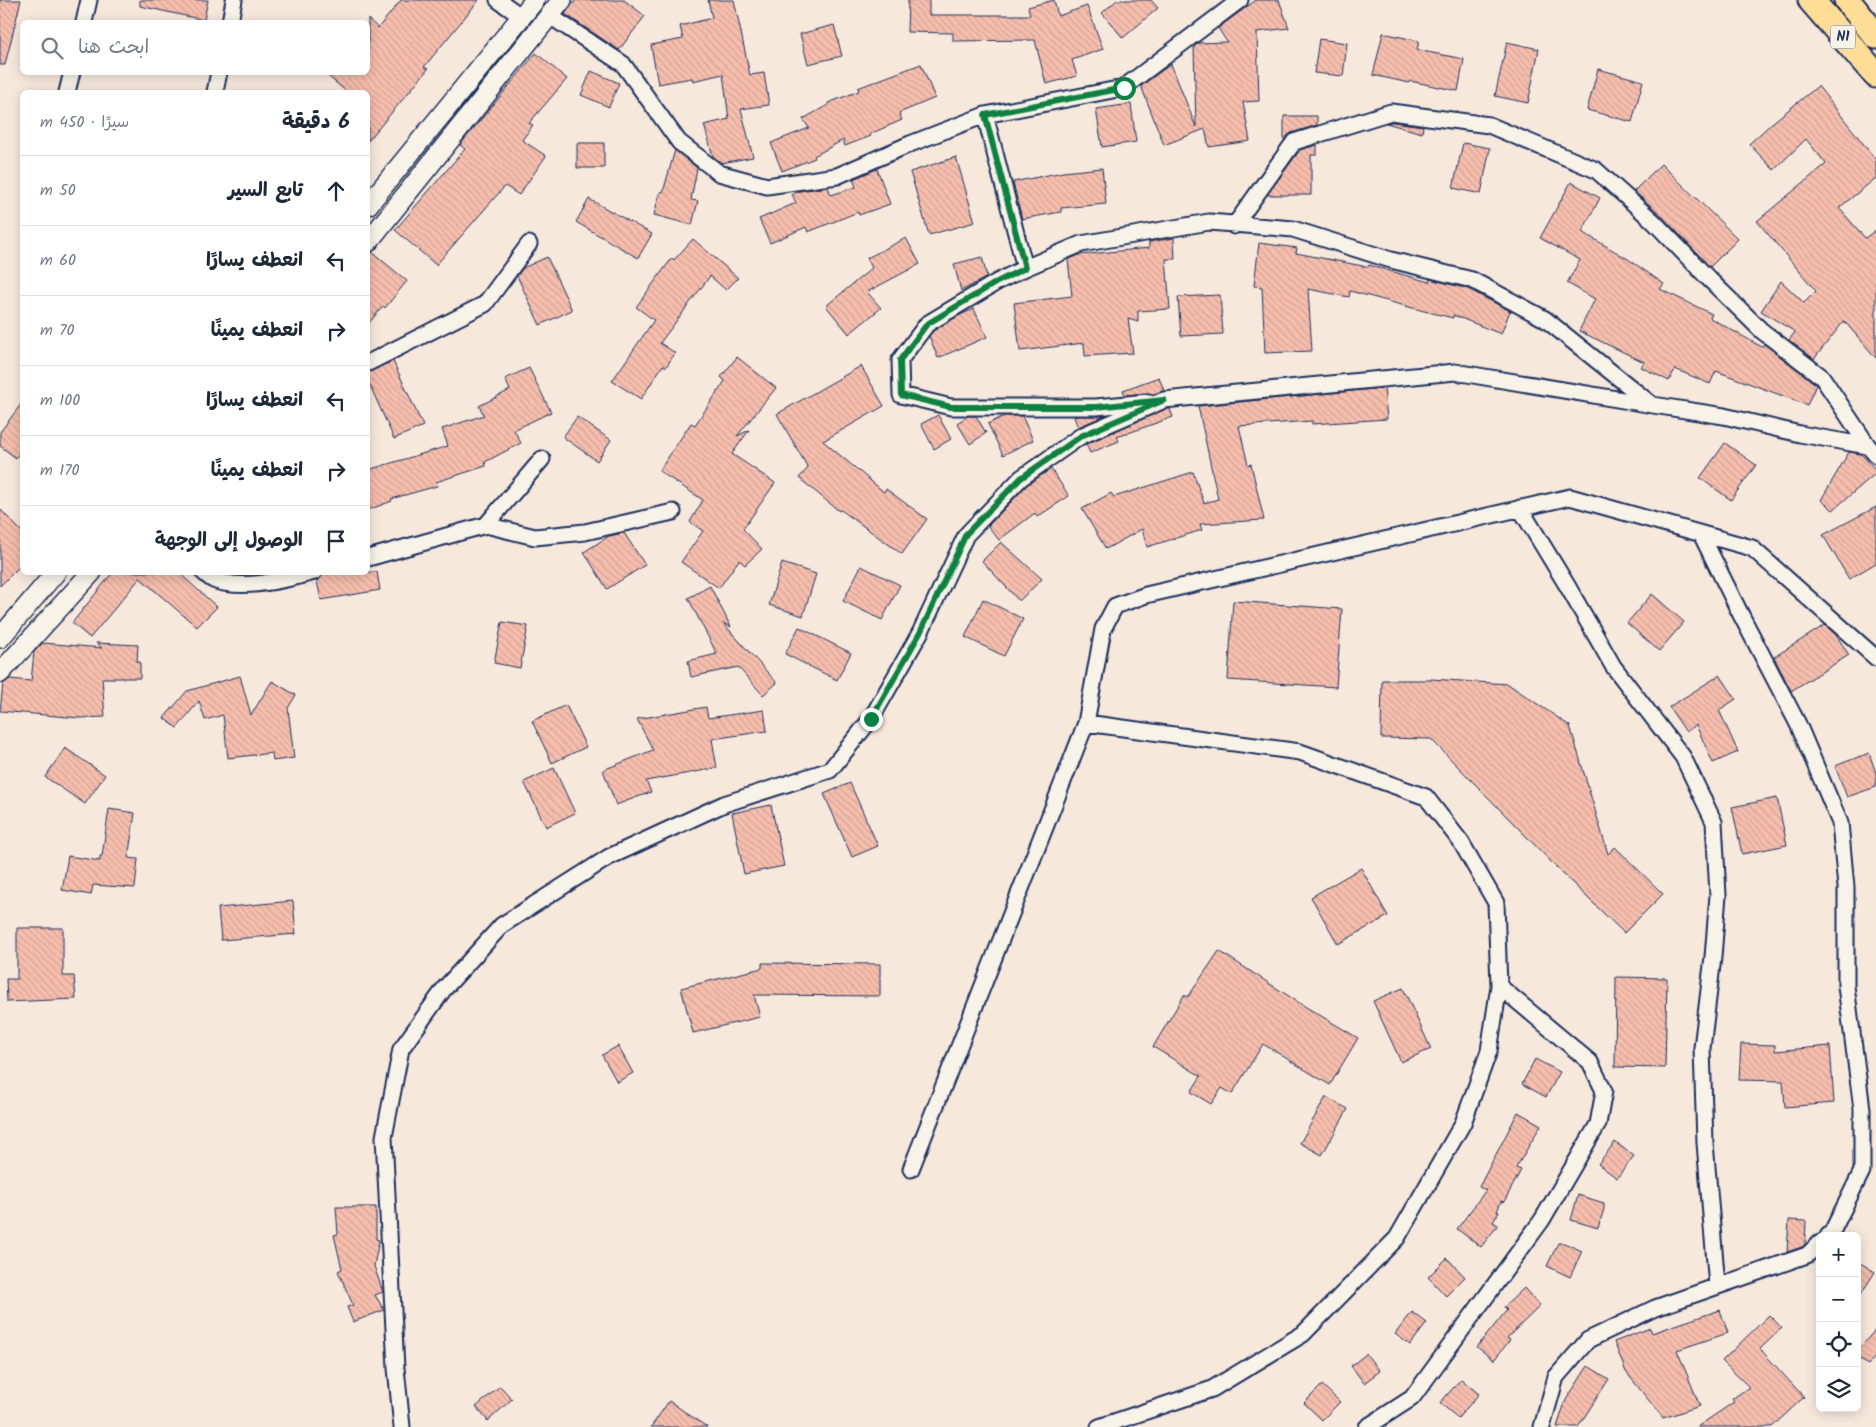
<!DOCTYPE html>
<html lang="ar">
<head>
<meta charset="utf-8">
<style>
	body { margin:0; font-family:Kalam,"Playpen Sans Arabic",sans-serif; background:#f6f6f7; color:#1f2937; direction:rtl }
	.controls { position:absolute; right:15px; bottom:15px; display:grid; overflow:hidden; border-radius:8px; box-shadow:0 2px 12px #0003 }
	.controls button { width:45px; height:45px; display:grid; place-items:center; padding:0; border:0; border-bottom:1px solid #e0e1e3; background:#fff; color:#1f2937; font:25px sans-serif }
	.stop { position:absolute; width:15px; height:15px; margin:-11px; border:4px solid #0b8043; border-radius:50%; background:#fff }
	.stop.end { background:#0b8043; border-color:#fff; box-shadow:0 1px 5px #0008 }
	.list { margin:0; padding:0; list-style:none }
	h2 { display:flex; justify-content:space-between; align-items:center; height:65px; margin:0; padding:0 20px; font-size:21px }
	h2 small { font-size:16px; font-weight:400; color:#747a83 }
	.list li { display:grid; grid-template-columns:32px 1fr auto; gap:15px; align-items:center; box-sizing:border-box; height:70px; padding:0 20px; border-top:1px solid #e0e1e3 }
	.list b { display:block; font-size:19px; white-space:nowrap }
	.list em { font-size:16px; font-style:normal; color:#747a83 }
	.icon { flex:none; width:28px; height:28px; fill:none; stroke:currentColor; stroke-width:2; stroke-linecap:round; stroke-linejoin:round }
	.map { position:relative; flex:none; width:1876px; height:1427px; overflow:hidden; direction:ltr }
	.search { position:absolute; background:#fff; box-shadow:0 2px 12px #0003; left:20px; top:20px; width:350px; height:55px; display:flex; align-items:center; gap:12px; box-sizing:border-box; padding:0 18px; border-radius:8px; color:#747a83; font-size:19px }
	.panel { position:absolute; background:#fff; box-shadow:0 2px 12px #0003; left:20px; top:90px; width:350px; height:485px; border-radius:8px; direction:rtl }
	.map>svg:first-child { display:block }
</style>
</head>
<body>
<div class="map">
<svg width="1876" height="1427" viewBox="0 0 1876 1427">
	<defs>
		<pattern id="building-back-hatch" width="6" height="6" patternUnits="userSpaceOnUse" patternTransform="scale(1.25)"><rect width="6" height="6" fill="#f7bead"/><path d="M-1 5l2 2M0 0l6 6M5-1l2 2" fill="none" stroke="#d3a497"/></pattern>
	</defs>
	<rect width="100%" height="100%" fill="#f7e8dc"/>
	<filter id="ink" filterUnits="userSpaceOnUse"><feTurbulence type="fractalNoise" baseFrequency=".02" numOctaves="2"/><feDisplacementMap in="SourceGraphic" scale="10" xChannelSelector="R" yChannelSelector="G"/><feConvolveMatrix kernelMatrix="1 2 1 2 8 2 1 2 1" color-interpolation-filters="sRGB"/></filter>
	<g filter="url(#ink)">
		<path fill="url(#building-back-hatch)" stroke="#1b2f5e" d="M0 0H21L5 65H0Z
			M140 0H208L204 20 140 6Z
			M401 0H479L424 67 428 69 368 141V92H347L323 72H368V19L378 28Z
			M576 0H624L645 16 619 50 565 14Z
			M708 0H734L750 75 764 73 769 105 741 109 753 157 722 163 713 156 704 125 729 119 723 74 693 81 692 78 658 84 651 45 683 39 680 26 712 18Z
			M908 0H929V15H1030L1028 7 1054 0 1058 16 1087 6 1103 49 1072 60 1077 76 1046 84 1035 40 953 41V33L907 32Z
			M1117 0H1151L1158 8 1123 38 1102 13Z
			M1256 0H1279L1289 28 1257 32 1259 101 1243 102 1250 141 1209 147 1205 129 1164 145 1141 86 1171 64 1196 127 1194 47 1198 43 1227 42 1218 28Z
			M834 25 842 56 808 64 800 34Z
			M1383 33 1419 41 1417 50 1464 59 1458 91 1410 81 1409 83 1373 75Z
			M1319 39 1347 43 1343 76 1314 73Z
			M1507 42 1539 49 1528 103 1495 96Z
			M536 53 567 79 529 123 533 125 522 140 546 156 519 195 505 186 436 265 395 230 465 149 460 145Z
			M921 64 935 98 899 113 902 120 870 134 871 136 845 146 843 140 814 156 815 158 782 171 771 143 809 128 803 119 828 105V103L859 91 858 88 884 78Z
			M1598 69 1643 81 1632 122 1587 110Z
			M591 71 619 83 609 107 581 95Z
			M1818 86 1876 160V178L1839 208 1865 238 1876 230V358L1844 321 1814 359 1789 340 1795 332 1761 311 1781 281 1804 303 1816 291 1757 221 1826 164 1806 139 1774 170 1749 144 1772 123Z
			M1131 104 1136 142 1102 147 1096 109Z
			M1284 116H1317V125L1291 133 1284 140Z
			M1392 122 1423 126 1422 133 1386 123Z
			M577 143H604V168H577Z
			M1463 143 1490 148 1481 194 1453 188Z
			M1317 145V155H1311V195H1267L1300 150Z
			M675 150 697 168 691 200 698 201 692 225 654 215 660 192H663Z
			M956 157 975 222 929 235 910 172Z
			M1661 164 1738 239 1710 267 1660 214 1634 191Z
			M1102 168 1106 204 1061 208V212L1022 219 1013 182 1063 172Z
			M877 169 890 204 859 215 858 212 808 232 806 227 770 243 759 219 796 203 792 194 800 191 828 187 831 195 856 187 853 179Z
			M1571 182 1600 198 1582 232 1628 259 1664 284 1660 289 1712 314 1710 318 1762 347 1764 344 1803 374 1816 385 1807 405 1716 371 1710 384 1675 369 1669 381 1641 367 1644 362 1579 331 1595 299 1567 283 1580 260 1540 238Z
			M589 199 652 234 638 258 576 222Z
			M906 238 920 264 867 292 881 308 849 334 826 306 872 268 867 258Z
			M1174 238 1175 259H1166L1170 309 1138 311V322L1128 319 1133 353 1085 356 1084 343 1020 351 1014 303 1072 296 1068 260 1079 255 1149 248V242Z
			M693 239 738 278 726 290 710 276 660 343 675 353 666 367 663 365 641 399 612 381 654 320 636 307 672 258 674 260Z
			M1259 243 1297 248 1296 253 1368 267 1369 265 1429 282 1430 279 1468 289 1510 311 1501 334 1453 315V318L1424 311 1350 291 1349 297 1308 289 1312 351 1265 353 1262 287 1254 286Z
			M372 252 407 281 385 308 383 306 368 324V253Z
			M547 257 572 310 540 325 517 276 523 268Z
			M982 257 987 277 961 291 954 264Z
			M1220 295 1223 334 1181 336 1178 297Z
			M974 309 987 337 938 358 929 336 933 331 960 315Z
			M737 357 776 388 737 436 749 430 732 454 775 483 743 529 762 549 745 565 739 560 719 588 681 562 703 531 690 522 703 500 659 471 691 423 695 425 725 381 721 377Z
			M393 361 423 426 394 439 368 381V372Z
			M861 366 884 406 823 441 884 492 886 489 927 519 902 554 841 510 839 511 799 478 808 468 777 414Z
			M529 368 551 412 514 430 521 443 485 462 486 466 436 482 437 486 391 499 392 501 368 510V470L448 446 442 429 484 415 479 406 510 390 505 379Z
			M1159 377 1164 391 1153 394 1147 393 1125 395 1123 390Z
			M1384 388 1387 419 1312 424V421L1239 426 1248 465 1251 464 1264 520 1200 524 1202 530 1147 547 1142 529 1106 549 1082 509 1111 493 1114 497 1193 472 1204 503 1218 499 1198 406Z
			M22 403V449L16 458 0 446V432Z
			M1166 409H1170L1173 417 1117 437 1119 441 1090 453 1086 444Z
			M938 415 951 439 934 449 921 424Z
			M968 416H976L986 433 970 444 957 423Z
			M1004 416H1022L1033 440 1003 455 988 424Z
			M1077 416H1104L1078 427 1074 417Z
			M577 417 611 440 597 461 563 437Z
			M1725 443 1756 465 1731 500 1700 478Z
			M1849 452 1861 454 1876 470V473L1833 510 1821 500Z
			M1051 469 1069 496 1037 517 1035 513 999 540 988 526 1027 485Z
			M1876 507V563L1849 579 1823 535Z
			M0 509 22 532V564L0 586Z
			M624 533 645 565 607 589 584 552 609 536Z
			M1001 542 1042 579 1019 601 982 561Z
			M782 563 816 574 803 616 769 605Z
			M861 566 900 585 882 620 843 601Z
			M113 572H178L217 607 197 627 140 578 90 638 72 623Z
			M335 572H377L380 590 321 600 317 581 323 574Z
			M710 586 731 627 723 623 777 683 763 695 738 667 691 677 688 661 717 654 688 598Z
			M1652 594 1684 622 1659 651 1627 623Z
			M983 599 1023 619 1004 656 965 637Z
			M1233 601 1342 609 1336 687 1228 680Z
			M502 622 528 626 520 668 494 663Z
			M1825 625 1836 635 1849 655 1791 691 1774 657Z
			M799 627 851 653 837 680 785 654Z
			M43 643 102 648 96 643 138 645 137 662H140V678H102L105 717 79 718 0 711 3 684 10 679 31 681 34 652Z
			M1720 675 1736 699 1719 710 1738 752 1713 763 1696 725 1686 732 1669 707Z
			M240 676 251 715 272 681 296 695 288 708 294 758 273 761 272 753 228 758 223 715 205 720 199 701 177 728 164 718 187 691Z
			M1431 679 1508 684 1570 726 1608 854 1615 847 1663 894 1624 933 1563 874 1431 739 1381 738 1382 680H1431Z
			M566 705 586 747 552 763 532 721Z
			M706 707 708 718 764 710 767 731 712 739 717 768 646 781 651 792 616 805 603 770 653 750 637 719Z
			M65 748 105 775 85 804 45 777Z
			M1869 753 1876 773V787L1847 797 1835 766Z
			M554 768 575 813 546 827 524 782Z
			M850 783 878 846 852 857 824 794Z
			M1777 798 1787 845 1742 854 1732 807Z
			M771 805 784 866 744 874 732 813Z
			M109 809 135 813 128 858 138 859 135 888 93 885 91 895 62 890 68 856 100 861V856H102Z
			M1361 868 1388 916 1338 944 1311 897Z
			M293 901 296 934 221 940 218 908Z
			M17 928H63V976H74L76 999 7 1002 6 979H17Z
			M1219 951 1301 1004 1358 1038 1330 1085 1263 1044 1232 1094 1222 1088 1211 1104 1191 1092 1201 1076 1153 1047 1184 995 1188 997Z
			M762 963 880 964V996L754 995 760 1017 693 1033 681 988 762 968Z
			M1616 977 1667 978 1665 1068 1615 1067Z
			M1403 988 1431 1049 1401 1062 1373 1001Z
			M1741 1044 1775 1045V1051L1830 1046 1834 1103 1785 1107 1783 1081 1739 1080Z
			M618 1046 633 1073 617 1082 602 1055Z
			M1535 1059 1560 1072 1546 1097 1522 1084Z
			M1326 1097 1348 1109 1322 1155 1300 1143Z
			M1518 1112 1541 1125 1516 1168 1521 1170 1504 1202 1501 1201 1497 1212H1499L1493 1222 1498 1225 1481 1247 1457 1229 1486 1190 1479 1187Z
			M1615 1142 1634 1156 1617 1178 1598 1164Z
			M1578 1195 1604 1203V1209L1598 1228 1571 1220Z
			M336 1207H376V1239L379 1240 374 1266 383 1292 375 1295 384 1310 353 1322 347 1307 353 1305 338 1271 342 1269 334 1235 338 1234Z
			M1789 1220 1806 1221 1805 1244 1802 1247 1787 1252Z
			M1558 1243H1564L1582 1251 1570 1277 1547 1266Z
			M1447 1258 1465 1277 1446 1296 1428 1277Z
			M1857 1261 1875 1272 1857 1300Z
			M1524 1288 1540 1306 1507 1338 1510 1340 1494 1360 1477 1347 1507 1310 1504 1307Z
			M1720 1310 1728 1333 1677 1350 1700 1406 1663 1418 1626 1372 1614 1342 1650 1328 1652 1333Z
			M1412 1312 1427 1323 1410 1345 1395 1334Z
			M1769 1315 1782 1328 1760 1349 1804 1397 1772 1427H1697L1734 1402 1732 1399 1749 1387 1722 1361Z
			M1876 1329V1356L1868 1365 1857 1357V1351Z
			M1366 1354 1380 1371 1364 1383 1351 1366Z
			M1588 1366 1609 1379 1578 1427H1557L1566 1400Z
			M1461 1379 1479 1394 1458 1418 1440 1403Z
			M1322 1385 1340 1402 1322 1420 1304 1403Z
			M500 1386 512 1399 488 1421 476 1407Z
			M669 1401 707 1427H651Z"/>
		<g fill="none" stroke-linecap="round" stroke-linejoin="round">
			<g stroke="#1b2f5e" stroke-width="19">
				<path id="minor" d="M498 0 522 17
					M550 16 623 64 679 142 719 173 767 186 837 176 910 144 985 115 1123 88 1240 0
					M84 22 89 0
					M230 22 234 0
					M67 92 72 72
					M215 92 219 72
					M985 115 1025 268
					M1234 226 1294 142 1391 112 1489 125 1596 170 1653 221 1708 278 1762 331 1822 377 1868 446 1876 455
					M368 363 485 304 529 244
					M1148 402 1096 407H951L901 395 900 360 927 324 997 282 1025 268 1081 244 1209 222 1293 229 1391 260 1472 280 1545 319 1651 404
					M1520 508 1568 587 1613 666 1683 757 1714 822 1718 895 1713 957 1702 1048 1705 1143 1717 1286
					M486 525 542 459
					M1701 534 1740 613 1798 724 1840 823 1846 887V986L1862 1109V1171L1832 1232 1828 1236
					M368 558 486 525 535 537 585 532 673 512
					M203 572C207 575 211 580 216 581 244 590 286 580 314 572
					M1086 723 1300 752 1426 797 1461 842 1496 903 1499 986 1489 1051 1463 1123 1397 1238 1303 1334 1212 1389 1099 1427
					M911 1169 1086 723 1103 629 1115 606 1146 595 1570 497 1752 548 1876 658
					M402 1427 396 1368 384 1137 401 1049 444 989 502 925 609 857 724 804 830 770 871 719 920 633 966 535 1021 478 1081 436 1164 400 1455 372 1653 405 1724 416 1800 434 1868 446
					M1367 1427 1412 1398 1542 1220 1598 1124 1604 1091 1590 1062 1499 986
					M1542 1427 1556 1377 1588 1340 1655 1308 1807 1255 1820 1243"/>
			</g>
			<g stroke="#1b2f5e" stroke-width="22">
				<path id="tertiary" d="M368 205 535 0
					M368 242 562 0
					M0 638 56 572
					M0 673 92 572"/>
			</g>
			<g stroke="#1b2f5e" stroke-width="29">
				<path id="trunk" d="M1811 0 1876 75
					M1847 0 1876 36"/>
			</g>
			<use href="#minor" stroke="#f7f3e8" stroke-width="15"/>
			<use href="#tertiary" stroke="#f7f3e8" stroke-width="19"/>
			<use href="#trunk" stroke="#fedd96" stroke-width="25"/>
		</g>
	</g>
	<g fill="none" stroke-linecap="round" stroke-linejoin="round" filter="url(#ink)">
		<path stroke="#0b8043" stroke-width="6" d="M871 719 920 633 966 534 1021 478 1081 436 1164 400 1096 407H951L901 395 900 360 927 324 997 282 1025 268 985 115 1124 88"/>
	</g>
	<g text-anchor="middle" dominant-baseline="central" stroke-width="4.5" stroke-linejoin="round" paint-order="stroke">
		<rect fill="#f7f3e8" stroke="#5d6a87" stroke-width="1" x="1830.5" y="25.5" width="25" height="23" rx="4"/>
		<g font-size="14" font-weight="bold" fill="#1b2f5e">
			<text x="1843" y="37">N1</text>
		</g>
	</g>
</svg>
<div class="controls">
<button>+</button>
<button>−</button>
<button><svg class="icon" aria-label="locate" viewBox="0 0 24 24"><circle cx="12" cy="12" r="6"/><path d="M12 2v4M12 18v4M2 12h4M18 12h4"/></svg></button>
<button><svg class="icon" aria-label="layers" viewBox="0 0 24 24"><path d="M12 4l9 5-9 5-9-5zM3 14l9 5 9-5"/></svg></button>
</div>
<div class="stop" style="left:1124px;top:88px"></div>
<div class="stop end" style="left:871px;top:719px"></div>
<div class="search"><svg class="icon" aria-label="search" viewBox="0 0 24 24"><circle cx="10" cy="10" r="6"/><path d="M15 15l6 6"/></svg>ابحث هنا</div>
<section class="panel">
<h2>6 دقيقة<small>سيرًا · 450 m</small></h2>
<ul class="list">
<li><svg class="icon" aria-label="ahead" viewBox="0 0 24 24"><path d="M12 20V5M6 11l6-6 6 6"/></svg><div><b>تابع السير</b></div><em>50 m</em></li>
<li><svg class="icon" aria-label="left" viewBox="0 0 24 24"><path d="M17 20v-9H6M10 6l-5 5 5 5"/></svg><div><b>انعطف يسارًا</b></div><em>60 m</em></li>
<li><svg class="icon" aria-label="right" viewBox="0 0 24 24"><path d="M7 20v-9h11M14 6l5 5-5 5"/></svg><div><b>انعطف يمينًا</b></div><em>70 m</em></li>
<li><svg class="icon" aria-label="left" viewBox="0 0 24 24"><path d="M17 20v-9H6M10 6l-5 5 5 5"/></svg><div><b>انعطف يسارًا</b></div><em>100 m</em></li>
<li><svg class="icon" aria-label="right" viewBox="0 0 24 24"><path d="M7 20v-9h11M14 6l5 5-5 5"/></svg><div><b>انعطف يمينًا</b></div><em>170 m</em></li>
<li><svg class="icon" aria-label="arrive" viewBox="0 0 24 24"><path d="M6 21V4h12l-3 4 3 4H6"/></svg><div><b>الوصول إلى الوجهة</b></div></li>
</ul>
</section>
</div>
</body>
</html>
